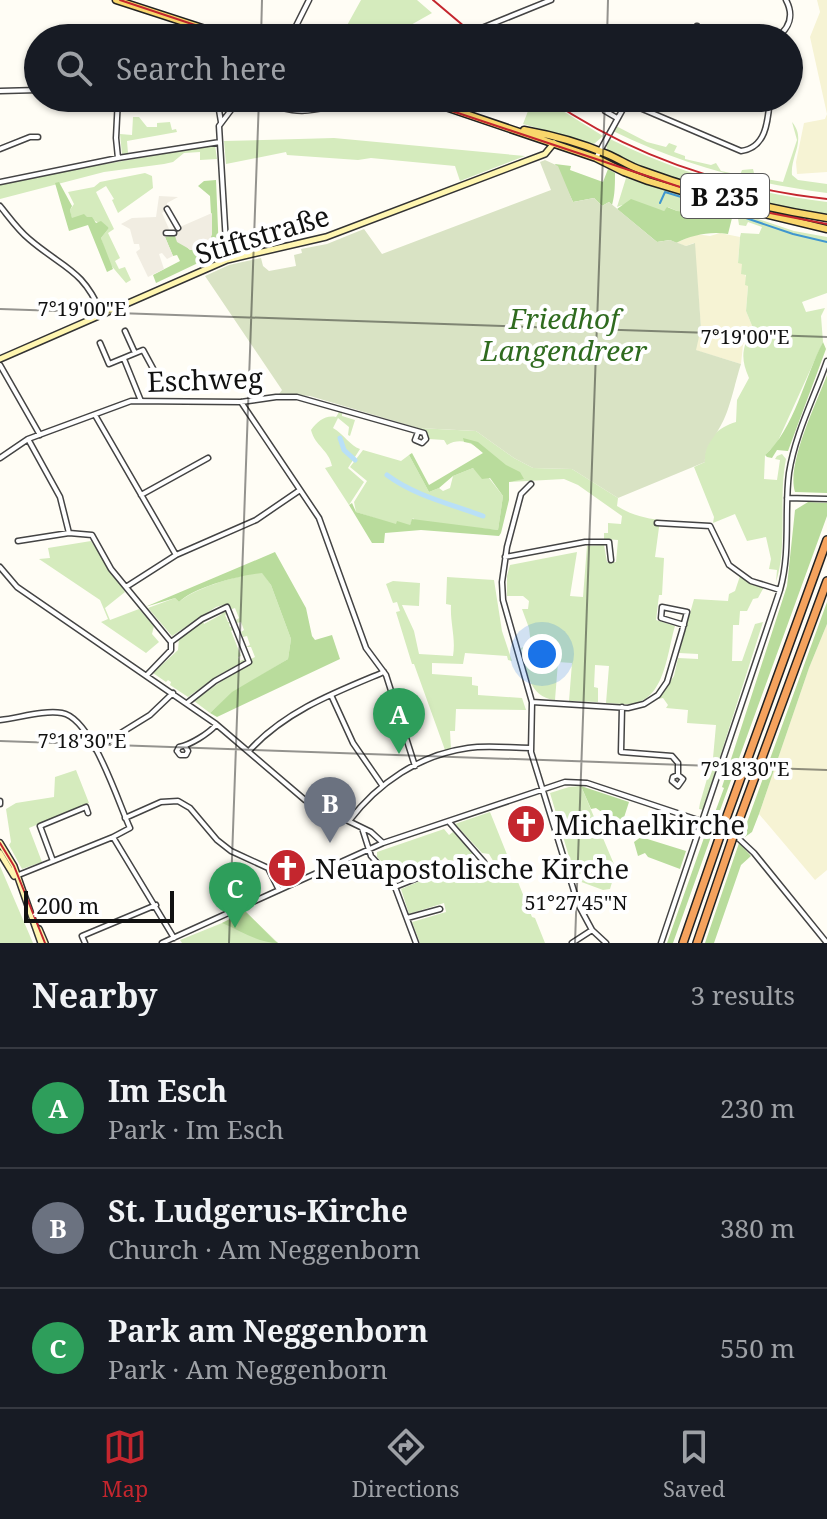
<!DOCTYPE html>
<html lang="en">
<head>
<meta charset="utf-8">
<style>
	body { margin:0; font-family:"Noto Serif",serif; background:#20242c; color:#f1f3f6 }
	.scale { position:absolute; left:24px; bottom:20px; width:150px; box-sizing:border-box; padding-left:8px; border:4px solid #111; border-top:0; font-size:22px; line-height:28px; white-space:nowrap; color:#111; -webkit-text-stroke:6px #fff; paint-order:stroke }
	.you { position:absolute; left:542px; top:654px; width:28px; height:28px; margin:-20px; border:6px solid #fff; border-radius:50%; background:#1a73e8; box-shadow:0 0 0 12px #1a73e833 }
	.badge { display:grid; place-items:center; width:52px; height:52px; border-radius:50%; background:#c4262e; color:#fff; font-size:26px; font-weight:700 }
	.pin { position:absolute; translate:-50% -66px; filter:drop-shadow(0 2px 4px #0008) }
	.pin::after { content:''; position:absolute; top:42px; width:28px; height:24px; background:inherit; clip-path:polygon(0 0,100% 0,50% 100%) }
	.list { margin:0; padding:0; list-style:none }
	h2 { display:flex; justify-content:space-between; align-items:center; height:104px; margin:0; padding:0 32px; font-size:34px }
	h2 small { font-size:26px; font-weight:400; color:#9ea1a6 }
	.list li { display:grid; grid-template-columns:52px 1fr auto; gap:24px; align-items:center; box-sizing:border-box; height:120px; padding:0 32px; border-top:2px solid #363941 }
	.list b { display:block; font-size:30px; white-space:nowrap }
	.list p { margin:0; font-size:26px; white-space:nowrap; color:#9ea1a6 }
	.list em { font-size:26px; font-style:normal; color:#9ea1a6 }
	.icon { flex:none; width:44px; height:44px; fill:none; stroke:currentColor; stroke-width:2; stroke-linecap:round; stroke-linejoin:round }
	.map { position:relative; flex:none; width:827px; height:943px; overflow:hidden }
	.search { position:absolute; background:#171b24; box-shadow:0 2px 6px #0004; left:24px; right:24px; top:24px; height:88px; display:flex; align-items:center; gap:20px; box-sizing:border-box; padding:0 28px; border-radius:44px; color:#9ea1a6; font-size:30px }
	.sheet { height:464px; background:#171b24 }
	nav { display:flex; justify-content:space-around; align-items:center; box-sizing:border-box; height:112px; border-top:2px solid #363941; background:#171b24; font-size:22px; color:#9ea1a6 }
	nav a { display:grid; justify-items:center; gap:4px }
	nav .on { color:#c4262e }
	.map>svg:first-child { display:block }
</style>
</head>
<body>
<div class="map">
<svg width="827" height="943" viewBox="0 0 827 943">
	<rect width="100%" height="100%" fill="#fffdf5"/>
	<path fill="#f6f3d4" d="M817 0H827V172L797 174 796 162 804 123 825 119 827 114 810 37 820 12Z
		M720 233 740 237 738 262 742 263 748 285 746 311 753 328 743 345 741 364 695 350 701 328 694 243 686 246 676 243 696 234 710 236Z
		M827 624V870L815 880 759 814 809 668Z"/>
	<path fill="#d5ebbd" d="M361 0H417L432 13 409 26 411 38H369L359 32 340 38Z
		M533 98H542L603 136 594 144 523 124Z
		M133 117H139L147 127H157V123L170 122 172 130 176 129 177 132 127 141 128 153 122 154 120 134 132 135Z
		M792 122C807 140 790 156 792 175L798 180 827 184V193C751 183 682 165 613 131L616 126 647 142 666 147 669 143 677 146 674 152 685 156V159L711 165 716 163 721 171 740 175 742 170 753 169 755 177 783 182 797 140Z
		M334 138 525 156 460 181 455 166 371 158 358 160 287 155 286 152 226 164 224 141Z
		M610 139C679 174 750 192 827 202V215C758 204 671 183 608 152L606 145Z
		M215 145 217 159 200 160V152L184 153 173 162 164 164 104 172 0 199V185L48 174Z
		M145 173 152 176 153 188 118 213 112 200 114 199 106 186 96 192 114 229 108 233 120 258 115 261 119 269 125 267 131 280 126 283 109 263 101 238 109 228 87 217 72 219 70 210 74 204 68 192 94 187 100 182Z
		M626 178 732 211V218L730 215 722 218 718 214 677 211 668 207 664 211C646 210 637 198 617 207Z
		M737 212 794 231 827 237V293L802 302 806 312 825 308 821 316 823 342 777 443 765 455 764 479 777 480 780 460 775 459 777 456 782 454 786 459C778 499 788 545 776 582L777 570 769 569 771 559 766 537 747 541 735 514 713 523 714 517 694 467 705 462C703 440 717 428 736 422L737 400 749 378C740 358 742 347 753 328L746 311 748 286 745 285 746 275 741 274 742 264 738 263 740 237 741 233 759 234 762 227 748 222 746 226 739 225Z
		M339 412 342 413V416L355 420 350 436 348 435 349 427 338 418 333 428C344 434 350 446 360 449L348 468 364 482 349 505 325 468 332 466C329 450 315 446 311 430 318 421 325 415 336 417Z
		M418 428 476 431 514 458 533 468 572 469 618 498 617 506C631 515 644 518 660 520L655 557 664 558 662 595H659L656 620 675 626C667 653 665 699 632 704 624 705 615 703 606 703L609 666 595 665 594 687 598 688V702L569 701 572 663 558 662 555 700C528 697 527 670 521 648L524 647 526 651 531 645 529 628 522 609H528L529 601 523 596H507V576L510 565 577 552 570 596 583 597 587 546 604 545 607 562H616L618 540 604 539V533H608V523L621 524 622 516 578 485 564 479 509 482C494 465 473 430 447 445L444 440 429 439 426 432 418 430Z
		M363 450 401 461 409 455 429 492 439 488 443 491 450 488 453 476 473 468 489 478 503 496 498 530 416 522 413 518 410 525H396L356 512 354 502 367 481 350 467Z
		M91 541 125 592 105 608 110 620 139 609 154 626 152 634 159 642 146 653 101 622 108 619 100 600 39 559 50 558 48 548Z
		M262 572 271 585 291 639 288 659 232 693 210 713 194 701 223 680 250 665 251 659 255 657 251 647H246L250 645 247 636 243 637 241 632 244 630 241 622 237 623 236 620 239 618 235 608 232 609 227 604 216 607 172 636 148 608 175 598 179 602C196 587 240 575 262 572Z
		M740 576 764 587 758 598 753 599 747 611H740L739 625H733L732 661H742L755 624 763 622 703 810 699 809 700 803 713 758 716 725 687 723 688 710 666 708 668 705 663 698 658 699 674 676 678 658 698 659V654L679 653 694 599 728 601 729 594 735 591Z
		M447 577 494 580 502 631 512 661 508 660 507 656 465 653 463 664 432 663V674L472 677V685L478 686V695L522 698 526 710 456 709 455 731H450L451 749 445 750 414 664H412L396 612 400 611 397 602 393 603 386 584 393 581 420 583 419 606 402 605 414 631 419 654 453 656C456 638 450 623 451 605L446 604Z
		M223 610 228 613 225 615 228 622H232L229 624 230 627 233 626 234 629 231 631 241 656 238 657 240 661 245 659 244 662 217 676 188 697 170 685 171 682 168 680 166 682 153 673 178 650 179 638 203 621 204 624 222 614Z
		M76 770 89 803 29 828 42 862 22 869 9 845 11 842 6 809 16 803 54 797 55 777Z
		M581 786 616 869 610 889 603 890 576 880 550 793 569 787Z
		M490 812 532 917 535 918 545 943H420L412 922 446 912 444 903 409 914 401 889 437 874 447 875 455 867 445 857 433 869 401 882 377 857V852L444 829 449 835 453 832 472 852 470 862 479 875 495 864 489 854 482 853 455 824Z
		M0 866 33 943H0Z
		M245 911 278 943H182L180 940 227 921Z"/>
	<path fill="#b9dc9c" d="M555 164 571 166 570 170 603 182 608 169 615 173C615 184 615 195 612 205L609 202 602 206 594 198 573 202Z
		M216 180 219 253 156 283 153 275 180 261 177 255 173 256 165 237 174 235 190 250 209 243 212 233 210 196 198 186 204 181Z
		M59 182 72 206 70 210 72 218 84 214 87 217H92L96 223 101 221 109 228 101 238 113 269 107 272 88 225 69 231 55 183Z
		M631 199 664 211 667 207 677 211 719 214 722 218 730 215 732 218 728 234C710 231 692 235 676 243L670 240 657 242 617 209Z
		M823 342 826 349 788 451 777 450 772 458 767 457 765 455C794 430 805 376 823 342Z
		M827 375V493L795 492C786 464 817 402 827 375Z
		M463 438 478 442 506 465 520 472 524 479 509 482V500L501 533 499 536 421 530 385 533 384 543H372L349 505 352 503 356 512 396 524 397 521 410 525 412 519 498 530 503 496 490 478 482 479 473 468 453 476 439 488 429 492 409 455 412 453 429 485 483 453 471 443 464 442Z
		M808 502 827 503V516L718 816 714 815 724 788 722 787 787 586 795 510Z
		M275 552 306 608 312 636 315 640 332 635 340 659 217 717 210 713 232 692 288 659 291 639 271 585 262 573C240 575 194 587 179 602L175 598 145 607Z
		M827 602V624L809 668 759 814 752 832 745 837 742 836Z
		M581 786 629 802 619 833 604 828 607 816 596 808 591 809Z
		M706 832 712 834 673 943H667Z
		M641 837 686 851 680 869 648 857 645 853 638 856 634 842Z
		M739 843 751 856 741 865 714 943H705Z
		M245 911 275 941 278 943C259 943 241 931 222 923Z"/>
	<path fill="#d9e3c4" d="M545 160 558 166 573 202 594 198 602 206 609 202 657 242 670 240 686 246 695 243 701 328 696 350 741 364C735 382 730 411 720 427 713 440 704 445 705 462L618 498 572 469 533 468 514 458 476 431 418 428 310 396 279 394 282 390 205 276 229 265 261 258 263 266 269 271 296 266 294 255 302 253 301 249 327 244 364 229 382 254 551 190 540 162Z"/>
	<path fill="#f1ede2" d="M159 196 178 197 167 203V209L162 213 169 229 165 237 173 256 167 259 162 253 159 254 164 269 148 277 136 252 140 249 139 244H134L130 229 121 224 132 218 156 217Z
		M212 213V234L209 243 202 249 191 250 177 242 173 230Z"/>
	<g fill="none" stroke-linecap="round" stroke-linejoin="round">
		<path stroke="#3f96cf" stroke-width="2" d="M660 203 665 192 730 212
			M740 216 793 234 827 242"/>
		<path stroke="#b9e0f7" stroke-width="5" d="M340 438 344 450 355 460
			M387 475C415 496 451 504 483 516"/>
		<g stroke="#444" stroke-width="7">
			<path id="street" d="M697 26 698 38
				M290 38 309 0
				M457 38 551 0
				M776 38C790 28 794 15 786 0
				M0 91 38 90
				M118 98 116 138 118 158
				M217 98 221 122
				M261 98C282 111 302 114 326 107
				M599 98 605 111 617 118
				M626 102 741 151C767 148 768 119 770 98
				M0 149 30 137H38
				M596 158 629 98
				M0 182 118 158 220 142
				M0 206C9 217 18 230 29 239 64 269 82 268 102 314
				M167 209 178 228
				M166 233H174
				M227 260 219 126 240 98
				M125 331 135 353
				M100 343 109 364 143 350 156 374
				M124 359 141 401
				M0 365 40 435
				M241 402 319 518 366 648 386 675 415 766
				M95 415 176 555
				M28 439 60 497 69 533
				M0 458 28 439 131 401 241 402 276 397H297L424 433 426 439 422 443 415 440 418 432
				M531 484 521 494 507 547 502 582 503 600 532 702 531 752 578 904 592 930 606 943
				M141 495 208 458
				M787 498 827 499
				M657 523 710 526 729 565 751 581 780 590
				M18 541 69 533 92 535 111 569 171 642
				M505 557 585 542H609L611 560
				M0 567 17 587 216 724 305 800 371 832 383 843
				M126 587 176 555 256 520 300 490
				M147 675 171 650V642L202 619 227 607 249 662 215 681 187 703
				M331 695 353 743 382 785
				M532 702 628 708 644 704 658 695 667 682 682 631 687 612 662 607 661 618 684 625
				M622 707 621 752 672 756 678 763V775L683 779 678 786 672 781 673 777 678 775
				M0 720C19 718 43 710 62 713 92 718 118 802 130 828L113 837
				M95 749 150 715 173 693
				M177 751 179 747C190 745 208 734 216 725
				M177 751 180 755H186L188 751 185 746
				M249 751C285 711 336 692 384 672
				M0 801V804
				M125 818 161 802 178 801 190 808 217 840 231 851 268 868 279 890
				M349 821C378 783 419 755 468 748 488 745 510 748 530 748
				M449 822 484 862
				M362 828 371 856 392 879 416 943
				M53 861 40 826 86 807 88 813
				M16 876 113 837 174 938
				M395 887 445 867
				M407 918 440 909
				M85 943 82 936 156 905
				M162 943 383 843 565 782 587 783 719 827 739 839 754 853 827 943
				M572 943 592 930
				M661 943 780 590C791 551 784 512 789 473 795 434 814 398 827 361"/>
		</g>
		<g stroke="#333" stroke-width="8">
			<path id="secondary" d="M0 359 227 260 326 237 545 154 554 143
				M0 843 14 866 41 943
				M0 853 14 876
				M39 929 45 943"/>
		</g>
		<g stroke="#222" stroke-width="9">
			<path id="primary" d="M116 0 233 38
				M419 98 596 158 624 172 648 181 735 207 827 229
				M524 130C552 135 581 143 607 154 619 159 629 166 641 170 701 192 764 208 827 218"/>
		</g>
		<g stroke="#222" stroke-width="10">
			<path id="highway" d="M724 824 827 540
				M735 831 827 581
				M683 943 721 833
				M697 943 732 840"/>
		</g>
		<use href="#street" stroke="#fff" stroke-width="4"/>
		<use href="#secondary" stroke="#fff6b0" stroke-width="5"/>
		<use href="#primary" stroke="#f9d66b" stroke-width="6"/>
		<use href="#highway" stroke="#f5a25d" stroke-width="7"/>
		<path stroke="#c4262e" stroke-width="2" d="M120 0 201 27 244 38
			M413 98 710 197 765 212 827 224
			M0 843 14 866 45 943"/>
		<path stroke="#c4262e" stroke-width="2" d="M433 0 478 38
			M547 98C631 156 726 188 827 199"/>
		<g stroke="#222" stroke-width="10" stroke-linecap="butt">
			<path id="highway-bridge" d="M721 833 724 824
				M732 840 735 831"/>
		</g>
		<use href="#highway-bridge" stroke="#f5a25d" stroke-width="7"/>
	</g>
	<path fill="none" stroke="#111" stroke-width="2" stroke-opacity="0.45" d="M261 38 262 0M607 38 608 0M0 309 827 337M0 741 827 770M229 943 259 98M575 943 605 98"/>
	<defs>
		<g id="church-disc" transform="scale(2)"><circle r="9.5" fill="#c4262e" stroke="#fff"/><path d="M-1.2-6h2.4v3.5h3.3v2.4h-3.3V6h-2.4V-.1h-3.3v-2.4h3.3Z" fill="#fff"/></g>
	</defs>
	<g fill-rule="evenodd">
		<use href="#church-disc" x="526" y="824"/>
		<use href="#church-disc" x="287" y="868"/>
	</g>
	<g text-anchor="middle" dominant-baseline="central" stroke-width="8" stroke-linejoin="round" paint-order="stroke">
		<rect fill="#fff" stroke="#585858" stroke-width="2" x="681" y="174" width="88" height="44" rx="6"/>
		<g font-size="26" font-weight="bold" fill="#111">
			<text x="725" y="196">B 235</text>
		</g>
		<g font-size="28" fill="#111" stroke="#fff">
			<text transform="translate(262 234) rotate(-17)">Stiftstraße</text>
			<text transform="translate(205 379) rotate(-2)">Eschweg</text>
		</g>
		<g font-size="28" font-style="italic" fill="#2f6b1f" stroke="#fff">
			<text x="564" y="318">Friedhof<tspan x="564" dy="32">Langendreer</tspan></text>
		</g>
		<g font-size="28" fill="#111" stroke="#fff" text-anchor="start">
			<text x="554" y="824">Michaelkirche</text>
			<text x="315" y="868">Neuapostolische Kirche</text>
		</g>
	</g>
	<g font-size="20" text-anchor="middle" fill="#111" stroke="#fff" stroke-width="8" stroke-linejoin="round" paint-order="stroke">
		<text x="82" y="316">7°19'00"E</text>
		<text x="745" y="344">7°19'00"E</text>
		<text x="82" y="748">7°18'30"E</text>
		<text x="745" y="776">7°18'30"E</text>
		<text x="576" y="910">51°27'45"N</text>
	</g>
</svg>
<div class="scale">200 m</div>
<div class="you"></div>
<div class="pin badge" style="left:399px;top:754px;background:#2e9e5b">A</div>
<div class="pin badge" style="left:330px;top:843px;background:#6b7280">B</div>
<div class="pin badge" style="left:235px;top:928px;background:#2e9e5b">C</div>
<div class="search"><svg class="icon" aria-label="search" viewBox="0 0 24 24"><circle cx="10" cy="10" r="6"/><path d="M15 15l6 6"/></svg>Search here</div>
</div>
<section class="sheet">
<h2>Nearby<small>3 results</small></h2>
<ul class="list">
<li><span class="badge" style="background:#2e9e5b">A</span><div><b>Im Esch</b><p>Park · Im Esch</p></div><em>230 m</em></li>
<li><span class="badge" style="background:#6b7280">B</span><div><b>St. Ludgerus-Kirche</b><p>Church · Am Neggenborn</p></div><em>380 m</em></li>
<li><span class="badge" style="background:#2e9e5b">C</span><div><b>Park am Neggenborn</b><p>Park · Am Neggenborn</p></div><em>550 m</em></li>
</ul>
</section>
<nav>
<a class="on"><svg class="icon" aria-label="map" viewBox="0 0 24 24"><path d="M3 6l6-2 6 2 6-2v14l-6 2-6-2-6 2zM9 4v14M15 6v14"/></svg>Map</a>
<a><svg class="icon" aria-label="directions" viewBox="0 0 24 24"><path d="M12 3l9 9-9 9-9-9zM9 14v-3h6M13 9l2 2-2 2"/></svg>Directions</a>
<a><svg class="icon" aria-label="saved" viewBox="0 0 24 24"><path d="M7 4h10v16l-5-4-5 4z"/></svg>Saved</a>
</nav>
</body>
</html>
